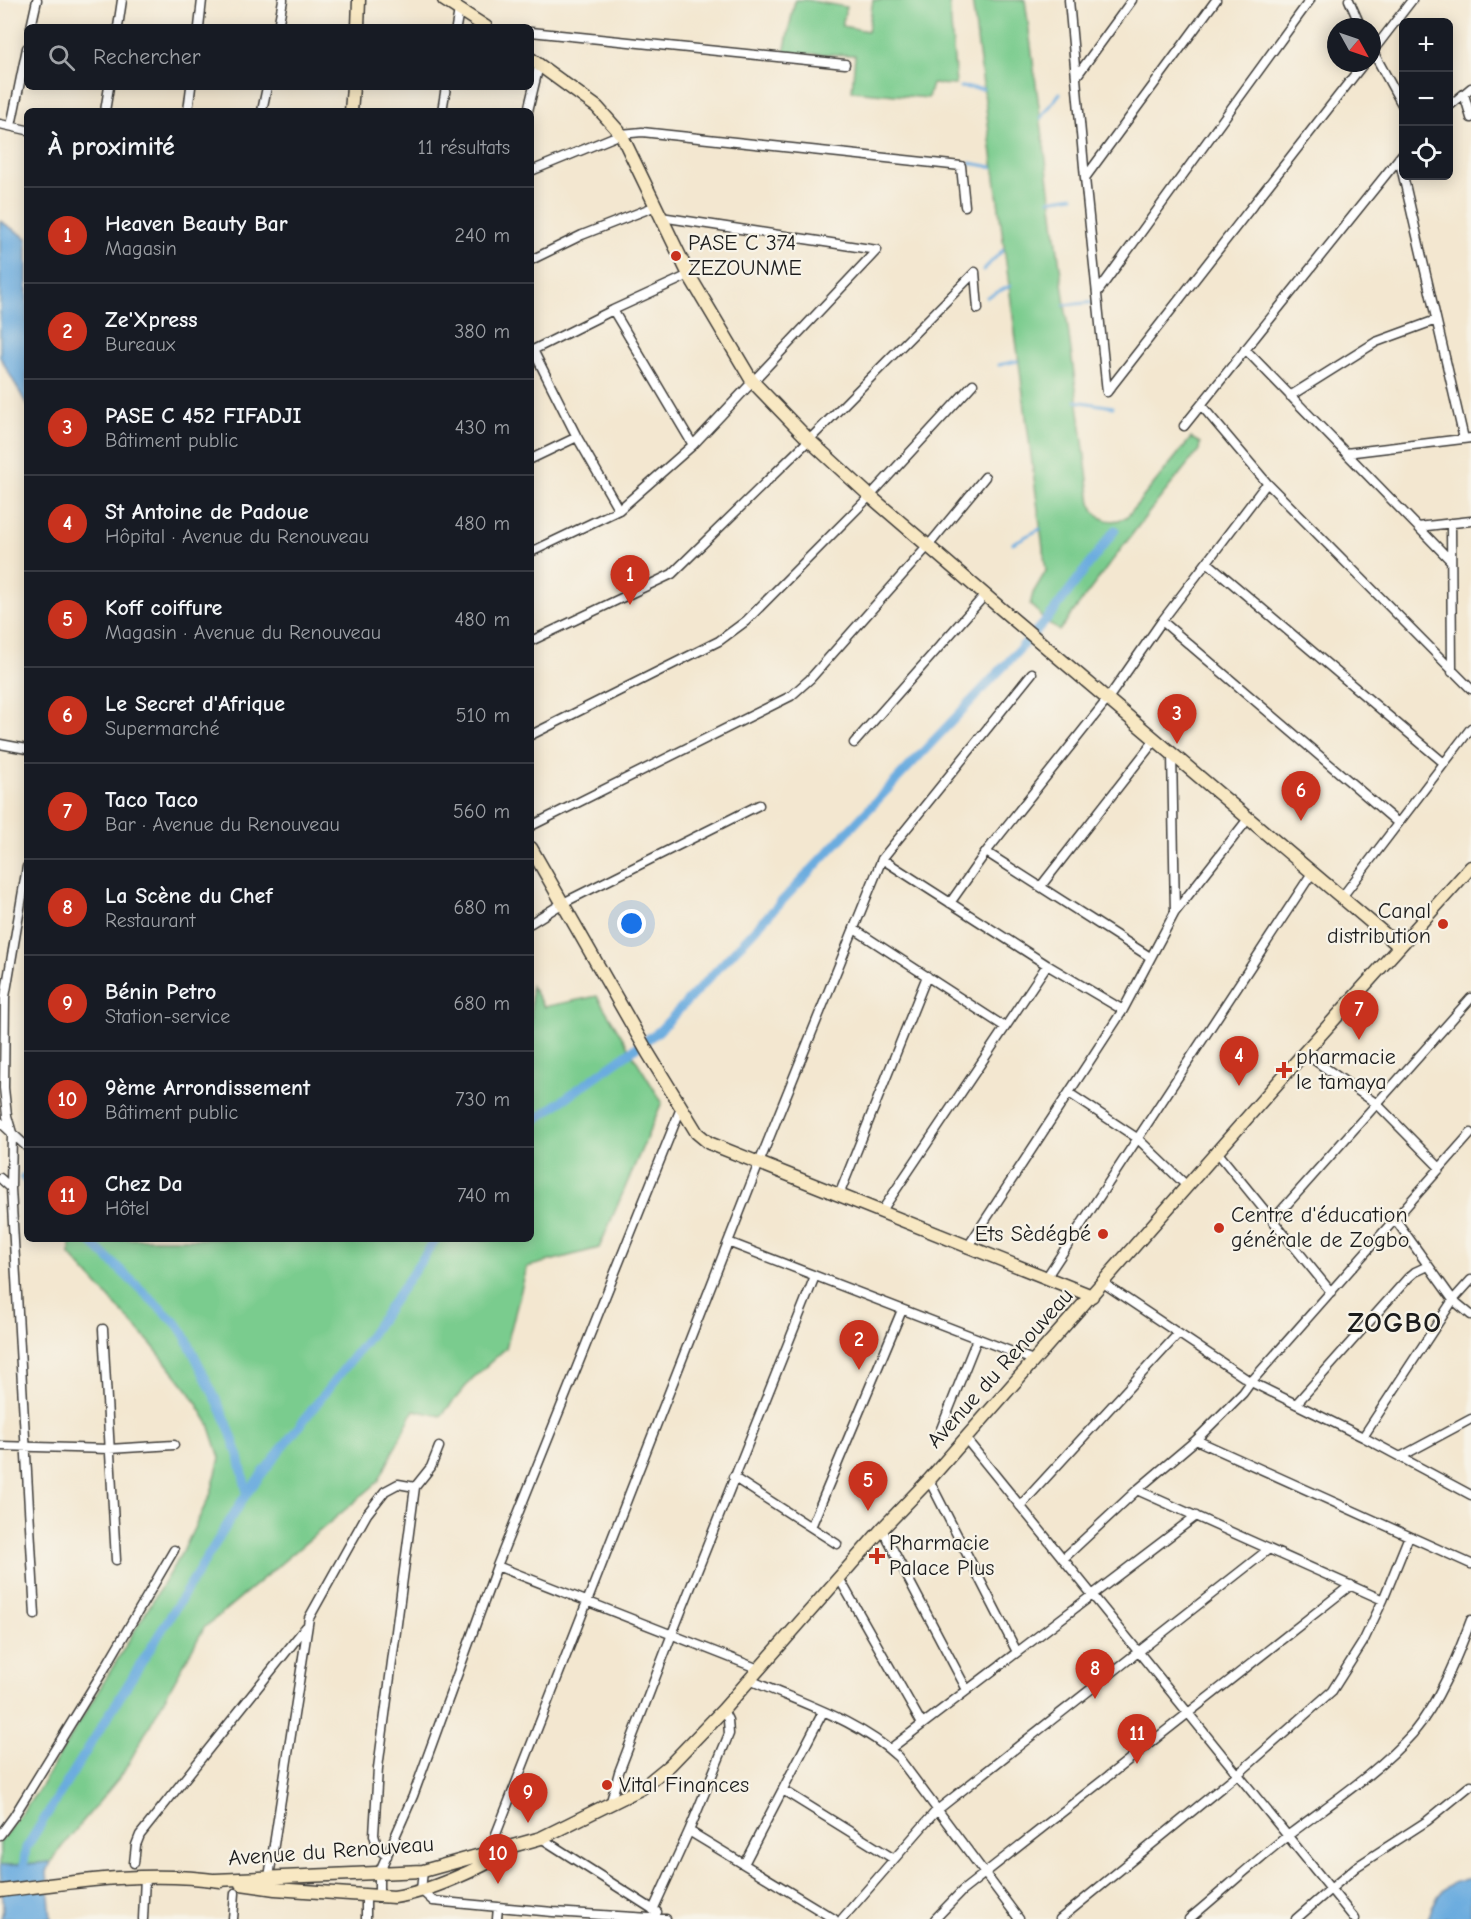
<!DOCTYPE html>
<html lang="fr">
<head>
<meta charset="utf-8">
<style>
	body { margin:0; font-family:"Comic Neue",sans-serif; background:#20242c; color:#f1f3f6 }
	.controls { position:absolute; right:18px; top:18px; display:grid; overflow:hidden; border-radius:9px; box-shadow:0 3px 15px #0003 }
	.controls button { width:54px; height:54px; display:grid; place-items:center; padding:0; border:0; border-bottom:2px solid #363941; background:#171b24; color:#f1f3f6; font:30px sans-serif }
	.compass { position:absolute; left:1327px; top:18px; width:54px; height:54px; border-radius:50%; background:#171b24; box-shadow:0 3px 15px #0003; rotate:130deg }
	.you { position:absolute; left:632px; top:924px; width:21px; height:21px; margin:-15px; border:4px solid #fff; border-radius:50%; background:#1a73e8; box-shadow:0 0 0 9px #1a73e833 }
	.badge { display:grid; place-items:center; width:39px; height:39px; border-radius:50%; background:#c8321e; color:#fff; font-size:20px; font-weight:700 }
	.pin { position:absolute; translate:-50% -50px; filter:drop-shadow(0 2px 3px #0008) }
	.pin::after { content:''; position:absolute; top:32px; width:21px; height:18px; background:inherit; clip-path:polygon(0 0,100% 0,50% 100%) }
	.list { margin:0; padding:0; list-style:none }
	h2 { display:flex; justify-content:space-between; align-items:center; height:78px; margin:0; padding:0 24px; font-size:26px }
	h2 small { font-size:20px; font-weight:400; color:#9ea1a6 }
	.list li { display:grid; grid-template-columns:39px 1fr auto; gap:18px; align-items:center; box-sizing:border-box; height:96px; padding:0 24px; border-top:2px solid #363941 }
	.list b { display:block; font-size:22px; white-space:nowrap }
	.list p { margin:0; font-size:20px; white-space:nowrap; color:#9ea1a6 }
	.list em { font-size:20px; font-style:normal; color:#9ea1a6 }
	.icon { flex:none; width:33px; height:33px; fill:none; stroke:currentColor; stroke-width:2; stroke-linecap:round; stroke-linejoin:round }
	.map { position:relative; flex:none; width:1471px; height:1919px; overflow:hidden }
	.search { position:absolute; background:#171b24; box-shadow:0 3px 15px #0003; left:24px; top:24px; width:510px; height:66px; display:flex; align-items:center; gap:15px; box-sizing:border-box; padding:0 21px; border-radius:9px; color:#9ea1a6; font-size:22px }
	.panel { position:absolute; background:#171b24; box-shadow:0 3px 15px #0003; left:24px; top:108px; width:510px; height:1134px; border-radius:9px }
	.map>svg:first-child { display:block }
</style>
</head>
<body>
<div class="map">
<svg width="1471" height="1919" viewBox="0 0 1471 1919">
	<rect width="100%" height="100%" fill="#f7f3e8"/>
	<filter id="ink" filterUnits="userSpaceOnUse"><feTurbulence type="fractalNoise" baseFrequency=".0167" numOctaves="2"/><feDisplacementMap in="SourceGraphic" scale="12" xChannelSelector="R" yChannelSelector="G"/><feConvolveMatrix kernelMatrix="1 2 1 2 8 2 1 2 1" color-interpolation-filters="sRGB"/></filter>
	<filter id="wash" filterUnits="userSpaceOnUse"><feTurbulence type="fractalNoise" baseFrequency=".008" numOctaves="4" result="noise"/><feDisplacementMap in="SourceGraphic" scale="24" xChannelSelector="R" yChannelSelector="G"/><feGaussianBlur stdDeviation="1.35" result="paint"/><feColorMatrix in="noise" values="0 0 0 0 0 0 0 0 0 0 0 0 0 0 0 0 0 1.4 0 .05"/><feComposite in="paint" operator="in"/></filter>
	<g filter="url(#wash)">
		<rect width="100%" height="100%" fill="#f3e7d0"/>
		<path fill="#7acc8e" stroke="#4b7455" stroke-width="1.5" d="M795 0H807L846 7 842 26 868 31 873 0H949L956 85 932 84 928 98 852 91 855 55 784 53Z
			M972 0H1025L1091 503C1095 520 1110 524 1126 518L1191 438 1200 443 1199 450 1146 516 1059 631 1040 616 1039 613 1030 605 1033 593 1046 571Z
			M531 986 544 1007 597 996 662 1102 599 1248 527 1267 506 1348 472 1379 441 1416 414 1410 378 1482 204 1628 123 1773 55 1855 51 1862 0 1866V1842L38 1791 184 1549 211 1493 220 1458 209 1424 191 1394 151 1344 70 1255V1241L69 1239H531Z"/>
		<path fill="#6bacdf" stroke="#44647e" stroke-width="1.5" d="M0 221 27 238V405L0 357Z
			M51 1862 47 1872 51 1919H1C6 1901 0 1884 0 1866Z
			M1471 1878V1919H1428C1437 1893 1443 1883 1471 1878Z"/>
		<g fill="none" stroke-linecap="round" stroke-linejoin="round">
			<path stroke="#6bacdf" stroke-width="3" d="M960 87 983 89
				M1041 118 1060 93
				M970 163 992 167
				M1049 200 1073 196
				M983 270 1003 250
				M987 297 1010 286
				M1064 305 1097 302
				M999 365 1017 361
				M1076 401 1113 407
				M1013 543 1040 529"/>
			<path stroke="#6bacdf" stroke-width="9" d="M531 1123 659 1031 1008 662 1053 612 1115 530
				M24 1177 27 1181
				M88 1239 178 1325 185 1336 226 1420 239 1457 247 1493
				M22 1875 26 1848 247 1493 371 1334 436 1239"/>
		</g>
	</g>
	<g filter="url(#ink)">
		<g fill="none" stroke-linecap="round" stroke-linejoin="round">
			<g stroke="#3c3a37" stroke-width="11">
				<path id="street" d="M1069 0 1085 178 1107 392
					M1349 0 1361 27
					M31 27 37 0
					M118 27 122 0
					M199 27 202 0
					M278 27 283 0
					M456 27 459 10
					M531 32 845 64
					M1372 50 1404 108
					M1372 52 1412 0
					M1076 77 1132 0
					M1464 94 1471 118
					M1448 107 1471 88
					M105 111 109 87
					M188 111 191 87
					M262 111 267 87
					M442 111 446 87
					M528 111 539 65
					M0 124 27 130
					M11 126 27 48
					M1399 158 1464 439
					M531 171 621 134 642 132 961 166 965 206
					M1085 178 1216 0
					M661 217 877 250
					M531 260 582 235 656 206
					M975 272 978 309
					M1097 293 1310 0
					M613 310 693 445
					M1245 349 1451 561
					M533 350 577 437 619 510
					M531 351 613 310 689 275
					M1107 392 1364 63
					M1290 396 1376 342 1436 320
					M1201 405 1267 483 1471 689
					M1184 426 1404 152
					M1346 453 1471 438
					M531 459 577 437
					M1451 523 1452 672
					M1418 527 1471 521
					M531 552 619 510 693 445 877 250
					M1207 562 1444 763
					M1162 621 1398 823
					M531 641 672 574 809 440 975 272
					M531 735 719 641 746 621 870 496 973 384
					M854 743 985 595
					M0 744 27 749
					M1172 754 1175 912
					M531 826 791 696 810 679 928 546 985 477
					M986 852 1150 957
					M882 859 1047 965 1123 1010
					M27 867 5 997 4 1088 7 1116 12 1133 11 1188 35 1615
					M1041 886 1155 740
					M1342 897 1471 728
					M950 903 986 852 1107 700 1162 621 1267 483
					M531 923 563 903 759 805
					M854 929 1005 1027
					M1304 1053 1377 1104 1440 1168
					M1069 1093 1137 1138 1188 1187
					M0 1122 27 1147
					M1218 1153 1331 1292
					M0 1178 11 1188
					M839 1195 927 976
					M881 1212 1047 965
					M1395 1219 1453 1300 1471 1315
					M1273 1220 1471 998
					M728 1242 1033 1360
					M967 1248 1123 1010 1175 912 1248 819
					M1046 1278 1312 873
					M1103 1283 1251 1382 1363 1437 1471 1495
					M103 1329 116 1560
					M1296 1404 1408 1278 1415 1272 1428 1266
					M939 1434 977 1339
					M1363 1437 1453 1300 1471 1280
					M966 1439 1355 1919
					M1196 1440 1471 1564
					M0 1446 109 1449 174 1445
					M1400 1457 1471 1419
					M733 1477 837 1544
					M929 1480 1017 1652
					M1137 1490 1383 1600
					M1020 1506 1178 1334
					M811 1527 902 1310
					M882 1529 967 1690
					M1063 1559 1137 1490 1196 1440 1243 1393 1251 1382 1471 1133
					M497 1566 759 1669
					M839 1578 922 1724
					M750 1680C800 1703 857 1719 898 1757L1019 1919
					M890 1749 1196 1516
					M783 1790 894 1859
					M610 1805 619 1772 672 1634 815 1276
					M689 1831 834 1919
					M0 1835 14 1816 105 1668 174 1550
					M541 1838 657 1912
					M489 1852 759 1163 882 859 1032 673
					M387 1856 378 1849 374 1835 378 1768 415 1487 431 1467 439 1447
					M134 1863 136 1845 140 1835 306 1627
					M744 1864 823 1712
					M423 1871 421 1890 433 1901 553 1912 666 1919
					M269 1877 309 1618 367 1514 385 1491 398 1484 415 1487
					M379 1896V1873L413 1796 497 1566 681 1108
					M653 1910 689 1831 729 1734 728 1720 723 1710
					M143 1919 145 1877
					M233 1919 235 1893
					M366 1919V1895
					M497 1919 498 1907
					M842 1919 936 1811 1269 1549
					M935 1919 962 1891 1351 1585
					M1060 1919 1238 1774 1332 1691 1363 1642 1383 1600 1409 1536
					M1189 1919C1223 1891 1255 1861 1290 1834 1332 1802 1377 1773 1413 1733 1439 1702 1457 1657 1471 1620
					M1296 1919 1356 1867 1427 1821 1471 1785"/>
			</g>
			<g stroke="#3c3a37" stroke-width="15">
				<path id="secondary" d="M444 0 486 27
					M358 27 359 0
					M531 59 597 107 621 134 689 275 752 381 809 440 870 496 1013 619 1399 946
					M351 111 353 87
					M531 848 648 1053 697 1133 709 1143 1092 1296
					M215 1880 423 1871 541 1838 642 1788 670 1765 723 1710 882 1529 929 1480 1304 1053 1471 867
					M241 1884 275 1889 394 1897C429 1892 479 1869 510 1850
					M0 1891C73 1882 147 1870 221 1881"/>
			</g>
			<use href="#street" stroke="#fff" stroke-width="8"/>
			<use href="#secondary" stroke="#f8e8c3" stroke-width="12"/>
		</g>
	</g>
	<g fill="#c8321e" stroke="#f7f3e8" stroke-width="2">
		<circle cx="676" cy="256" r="6"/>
		<circle cx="1443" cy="924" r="6"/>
		<path d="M1281 1061h6v6h6v6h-6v6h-6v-6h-6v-6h6z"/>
		<circle cx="1219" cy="1228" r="6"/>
		<circle cx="1103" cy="1234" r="6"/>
		<path d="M874 1547h6v6h6v6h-6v6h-6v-6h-6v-6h6z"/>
		<circle cx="607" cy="1785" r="6"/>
	</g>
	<g text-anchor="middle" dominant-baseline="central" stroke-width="4.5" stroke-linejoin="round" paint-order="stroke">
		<g font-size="22" fill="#1c1c1c" stroke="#f7f3e8" text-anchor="start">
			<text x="688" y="243">PASE C 374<tspan x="688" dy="25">ZEZOUNME</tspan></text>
			<text x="1431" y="911" text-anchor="end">Canal<tspan x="1431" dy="25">distribution</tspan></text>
			<text x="1296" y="1057">pharmacie<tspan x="1296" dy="25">le tamaya</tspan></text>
			<text x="1231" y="1215">Centre d'éducation<tspan x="1231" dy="25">générale de Zogbo</tspan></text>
			<text x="1091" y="1234" text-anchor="end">Ets Sèdégbé</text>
			<text x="889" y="1543">Pharmacie<tspan x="889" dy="25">Palace Plus</tspan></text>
			<text x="619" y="1785">Vital Finances</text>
		</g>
		<g font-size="22" fill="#1c1c1c" stroke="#f7f3e8">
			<text transform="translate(1000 1368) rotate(-48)">Avenue du Renouveau</text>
			<text transform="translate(331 1851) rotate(-4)">Avenue du Renouveau</text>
		</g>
		<g font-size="28" font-weight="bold" letter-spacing="1.5" fill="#1c1c1c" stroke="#f7f3e8">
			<text x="1395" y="1323">ZOGBO</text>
		</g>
	</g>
</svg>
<div class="controls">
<button>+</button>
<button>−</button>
<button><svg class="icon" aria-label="locate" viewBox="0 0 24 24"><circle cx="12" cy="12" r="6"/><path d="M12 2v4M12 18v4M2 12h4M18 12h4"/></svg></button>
</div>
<svg class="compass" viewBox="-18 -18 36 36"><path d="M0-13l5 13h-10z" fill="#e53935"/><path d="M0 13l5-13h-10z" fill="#9ea1a6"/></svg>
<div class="you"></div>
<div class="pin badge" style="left:630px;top:605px">1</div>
<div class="pin badge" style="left:859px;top:1370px">2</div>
<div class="pin badge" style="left:1177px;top:744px">3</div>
<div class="pin badge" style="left:1239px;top:1086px">4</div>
<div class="pin badge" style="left:868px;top:1511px">5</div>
<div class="pin badge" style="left:1301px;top:821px">6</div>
<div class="pin badge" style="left:1359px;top:1040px">7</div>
<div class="pin badge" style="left:1095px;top:1699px">8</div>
<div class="pin badge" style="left:528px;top:1823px">9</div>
<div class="pin badge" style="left:498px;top:1884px">10</div>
<div class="pin badge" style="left:1137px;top:1764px">11</div>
<div class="search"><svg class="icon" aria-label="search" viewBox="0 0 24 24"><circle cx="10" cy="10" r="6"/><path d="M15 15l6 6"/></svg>Rechercher</div>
<section class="panel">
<h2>À proximité<small>11 résultats</small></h2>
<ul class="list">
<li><span class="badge">1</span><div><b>Heaven Beauty Bar</b><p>Magasin</p></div><em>240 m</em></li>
<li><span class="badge">2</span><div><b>Ze'Xpress</b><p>Bureaux</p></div><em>380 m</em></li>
<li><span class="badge">3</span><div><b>PASE C 452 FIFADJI</b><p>Bâtiment public</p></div><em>430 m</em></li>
<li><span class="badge">4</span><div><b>St Antoine de Padoue</b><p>Hôpital · Avenue du Renouveau</p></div><em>480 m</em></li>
<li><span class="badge">5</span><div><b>Koff coiffure</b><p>Magasin · Avenue du Renouveau</p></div><em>480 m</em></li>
<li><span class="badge">6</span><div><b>Le Secret d'Afrique</b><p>Supermarché</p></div><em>510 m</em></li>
<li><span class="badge">7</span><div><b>Taco Taco</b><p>Bar · Avenue du Renouveau</p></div><em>560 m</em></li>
<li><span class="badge">8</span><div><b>La Scène du Chef</b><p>Restaurant</p></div><em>680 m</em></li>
<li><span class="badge">9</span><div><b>Bénin Petro</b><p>Station-service</p></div><em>680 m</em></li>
<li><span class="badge">10</span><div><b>9ème Arrondissement</b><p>Bâtiment public</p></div><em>730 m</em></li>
<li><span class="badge">11</span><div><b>Chez Da</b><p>Hôtel</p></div><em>740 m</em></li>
</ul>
</section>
</div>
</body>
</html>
